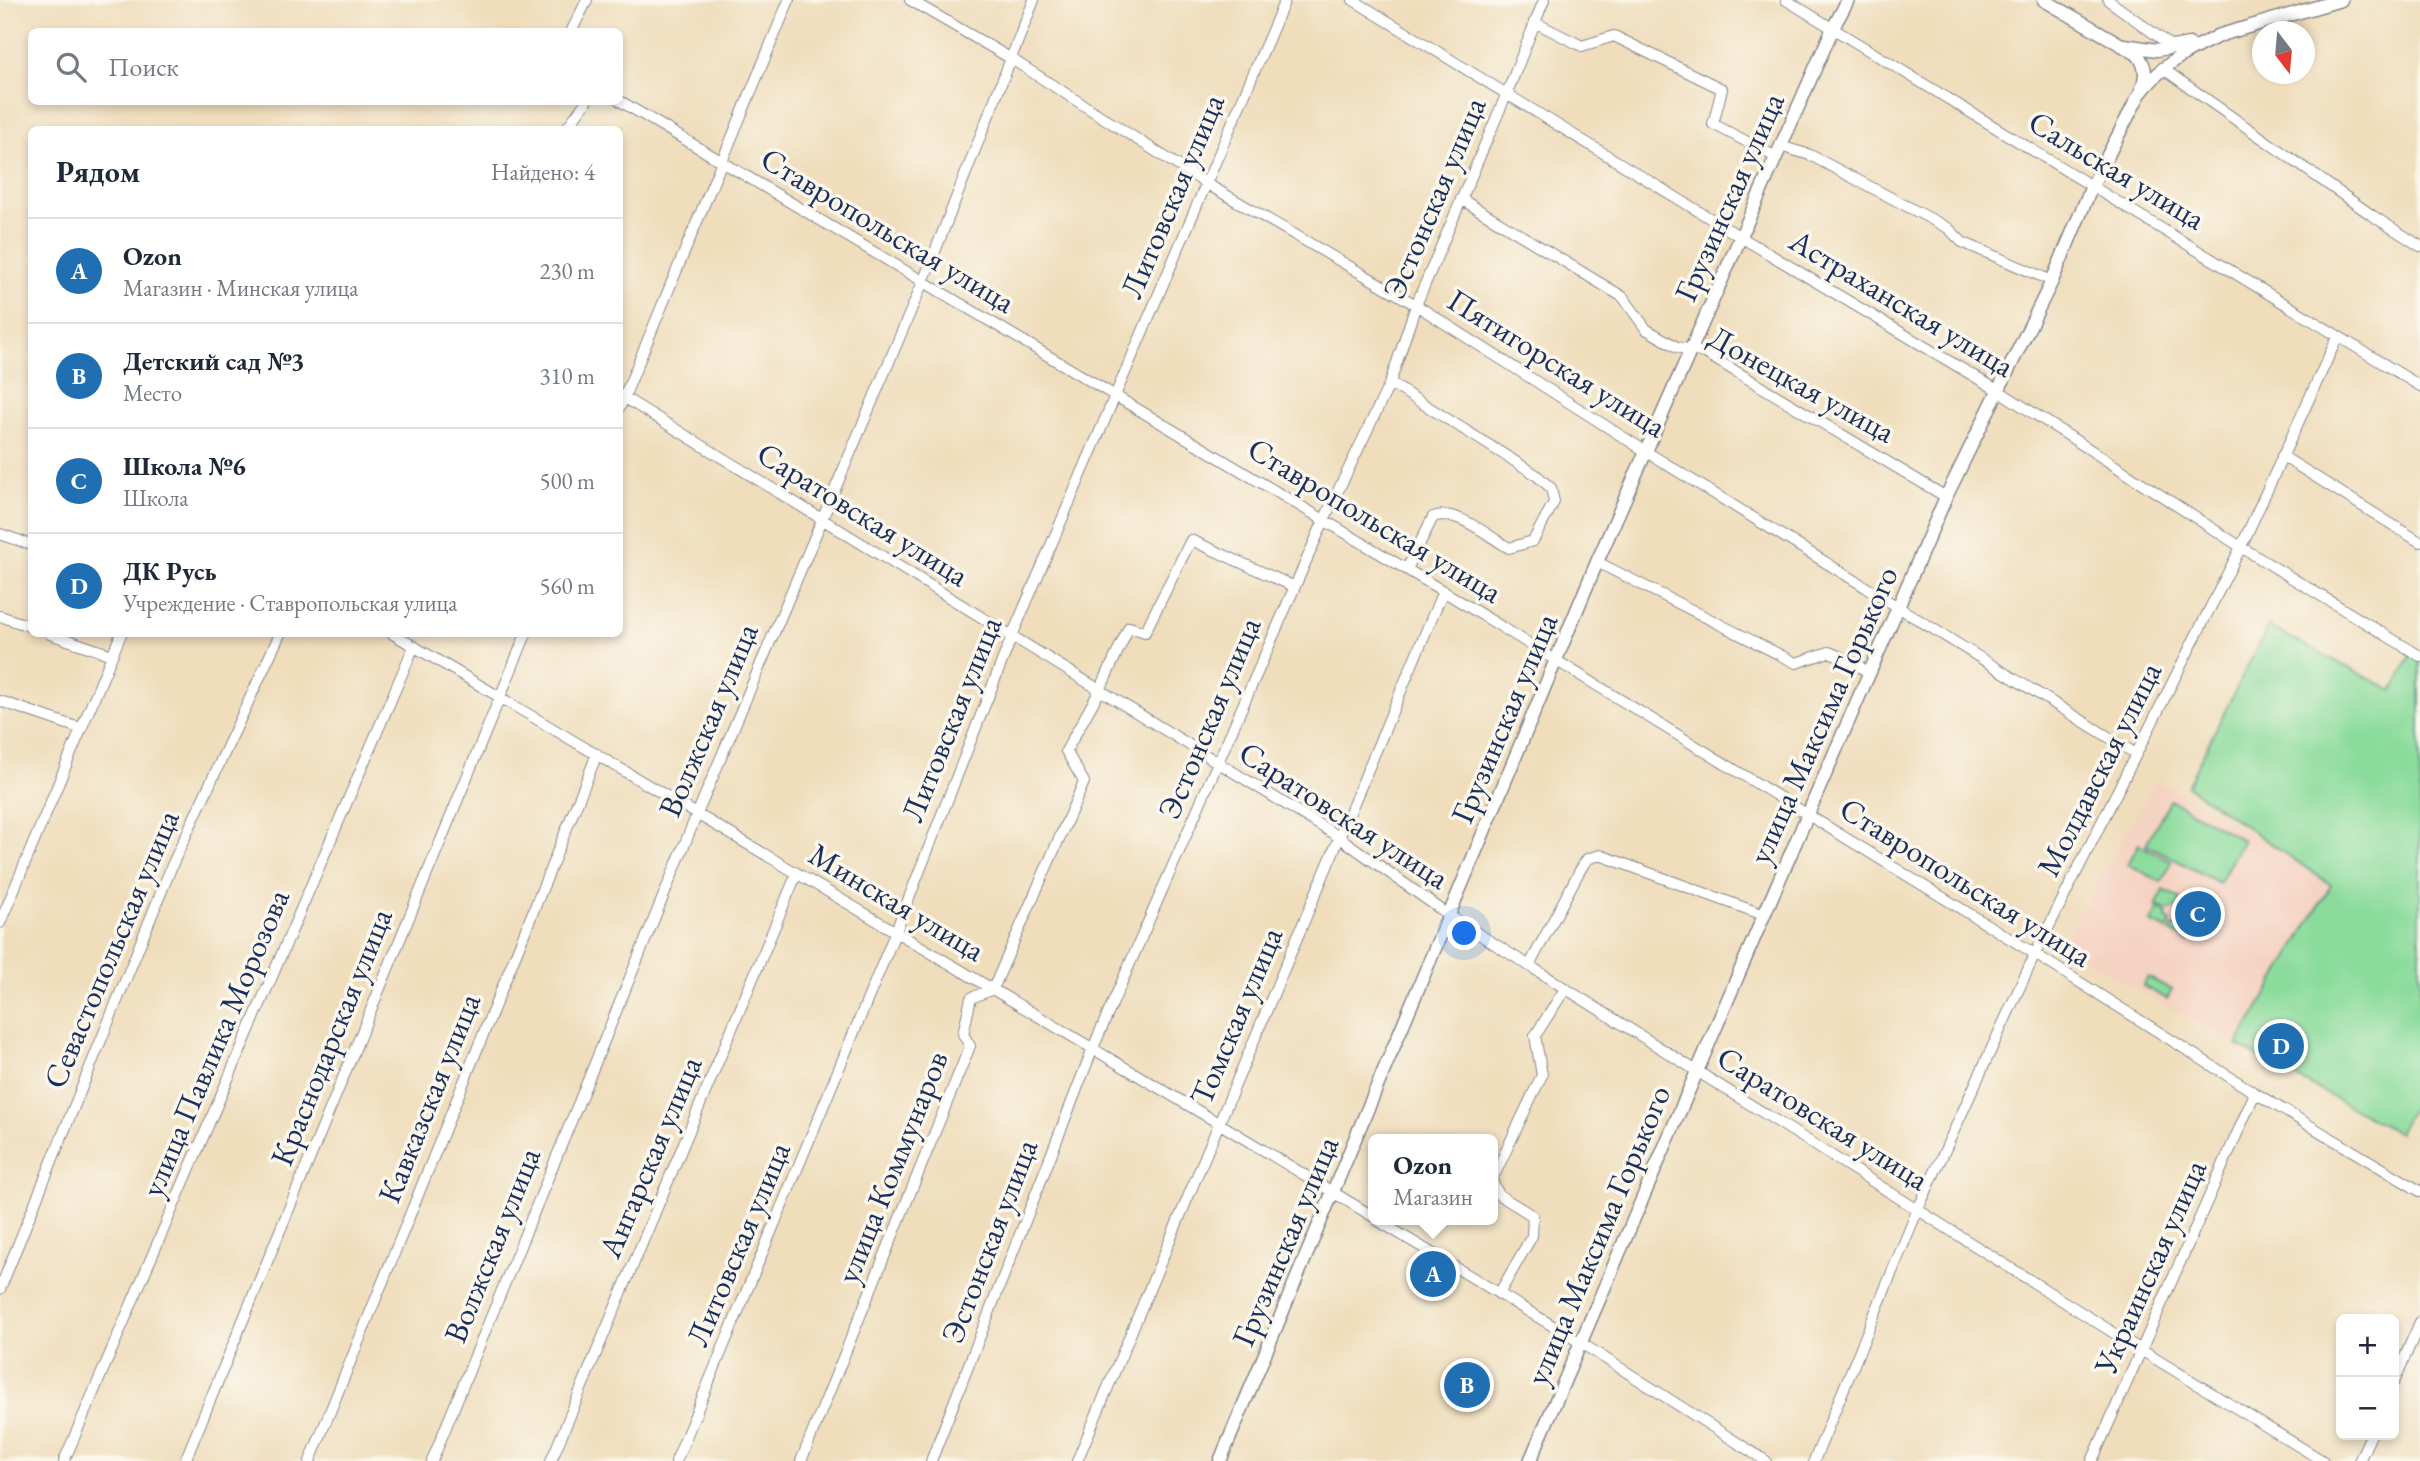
<!DOCTYPE html>
<html lang="ru">
<head>
<meta charset="utf-8">
<style>
	body { margin:0; font-family:"EB Garamond",serif; background:#f6f6f7; color:#1f2937 }
	.controls { position:absolute; right:21px; bottom:21px; display:grid; overflow:hidden; border-radius:10px; box-shadow:0 4px 10px #0003 }
	.controls button { width:63px; height:63px; display:grid; place-items:center; padding:0; border:0; border-bottom:2px solid #e0e1e3; background:#fff; color:#1f2937; font:35px sans-serif }
	.compass { position:absolute; left:2252px; top:21px; width:63px; height:63px; border-radius:50%; background:#fff; box-shadow:0 4px 10px #0003; rotate:164deg }
	.you { position:absolute; left:1465px; top:934px; width:24px; height:24px; margin:-18px; border:5px solid #fff; border-radius:50%; background:#1a73e8; box-shadow:0 0 0 10px #1a73e833 }
	.badge { display:grid; place-items:center; width:46px; height:46px; border-radius:50%; background:#1f6fb2; color:#fff; font-size:23px; font-weight:700 }
	.pin { position:absolute; translate:-50% -50%; border:4px solid #fff; box-shadow:0 2px 7px #0006 }
	.popup { position:absolute; left:1368px; top:1134px; width:130px; height:91px; box-sizing:border-box; display:grid; place-content:center; border-radius:10px; background:#fff; filter:drop-shadow(0 2px 5px #0005); font-size:23px; white-space:nowrap; color:#747a83 }
	.popup b { font-size:26px; color:#1f2937 }
	.popup::after { content:''; position:absolute; left:50%; top:100%; margin-left:-14px; border:14px solid transparent; border-top-color:#fff }
	.list { margin:0; padding:0; list-style:none }
	h2 { display:flex; justify-content:space-between; align-items:center; height:91px; margin:0; padding:0 28px; font-size:30px }
	h2 small { font-size:23px; font-weight:400; color:#747a83 }
	.list li { display:grid; grid-template-columns:46px 1fr auto; gap:21px; align-items:center; box-sizing:border-box; height:105px; padding:0 28px; border-top:2px solid #e0e1e3 }
	.list b { display:block; font-size:26px; white-space:nowrap }
	.list p { margin:0; font-size:23px; white-space:nowrap; color:#747a83 }
	.list em { font-size:23px; font-style:normal; color:#747a83 }
	.icon { flex:none; width:38px; height:38px; fill:none; stroke:currentColor; stroke-width:2; stroke-linecap:round; stroke-linejoin:round }
	.map { position:relative; flex:none; width:2420px; height:1461px; overflow:hidden }
	.search { position:absolute; background:#fff; box-shadow:0 4px 10px #0003; left:28px; top:28px; width:595px; height:77px; display:flex; align-items:center; gap:18px; box-sizing:border-box; padding:0 24px; border-radius:10px; color:#747a83; font-size:26px }
	.panel { position:absolute; background:#fff; box-shadow:0 4px 10px #0003; left:28px; top:126px; width:595px; height:511px; border-radius:10px }
	.map>svg:first-child { display:block }
</style>
</head>
<body>
<div class="map">
<svg width="2420" height="1461" viewBox="0 0 2420 1461">
	<rect width="100%" height="100%" fill="#fbf7ec"/>
	<filter id="ink" filterUnits="userSpaceOnUse"><feTurbulence type="fractalNoise" baseFrequency=".0143" numOctaves="2"/><feDisplacementMap in="SourceGraphic" scale="14" xChannelSelector="R" yChannelSelector="G"/><feConvolveMatrix kernelMatrix="1 2 1 2 8 2 1 2 1" color-interpolation-filters="sRGB"/></filter>
	<filter id="wash" filterUnits="userSpaceOnUse"><feTurbulence type="fractalNoise" baseFrequency=".00686" numOctaves="4" result="noise"/><feDisplacementMap in="SourceGraphic" scale="28" xChannelSelector="R" yChannelSelector="G"/><feGaussianBlur stdDeviation="1.57" result="paint"/><feColorMatrix in="noise" values="0 0 0 0 0 0 0 0 0 0 0 0 0 0 0 0 0 1.4 0 .05"/><feComposite in="paint" operator="in"/></filter>
	<g filter="url(#wash)">
		<rect width="100%" height="100%" fill="#efddbb"/>
		<path fill="#f5d3c2" d="M2156 780 2334 882 2239 1047 2061 946Z"/>
		<path fill="#8bdc9c" stroke="#53867d" stroke-width="2" d="M2268 626 2393 691 2412 653 2420 659V1094L2398 1133 2237 1045 2331 885 2187 786Z
			M2170 800 2243 840 2219 883 2146 844Z
			M2139 844 2172 862 2161 882 2128 864Z
			M2164 890 2181 899 2177 908 2167 910 2156 906Z
			M2187 899 2208 910 2201 923 2187 916 2183 908Z
			M2158 909 2167 913 2166 918 2171 922 2167 930 2151 922Z
			M2183 923 2196 929 2189 942 2170 932 2172 927Z
			M2148 977 2172 990 2167 999 2143 986Z"/>
	</g>
	<g filter="url(#ink)">
		<g fill="none" stroke-linecap="round" stroke-linejoin="round">
			<g stroke="#85868c" stroke-width="12">
				<path id="minor" d="M910 0 1010 58 1207 184 1416 305 1645 451 2136 754
					M1353 0 1739 236 1999 391 2241 547 2420 656
					M1786 0 2420 386
					M2108 0 2174 48
					M1534 22 1582 46 1614 36 1722 89 1713 124 1776 157
					M571 32 587 0
					M2162 68 2373 216 2420 246
					M620 101 1443 591 2035 954 2255 1093 2420 1191
					M565 130 586 102
					M1780 146 1810 155 1948 228 1962 242 2052 281
					M1461 199 1623 297 1646 329 1677 347 1705 353 1946 497
					M1390 383 1535 474 1551 488 1554 502 1533 541 1509 548C1488 536 1457 508 1433 517L1407 569
					M620 395 1339 837 1450 916 2141 1350 2323 1461
					M620 407 789 0
					M2282 456 2420 542
					M0 534 32 545
					M1597 562 1796 663 1829 652 1853 662 1869 673
					M0 616 32 627
					M50 634 112 655
					M393 634 1220 1124 1374 1217
					M0 701 82 729
					M0 923 121 634
					M1529 966 1579 872 1587 859 1600 855 1764 915
					M1492 1180 1542 1075 1535 1036 1565 989
					M1492 1181 1499 1195 1533 1216 1532 1236 1499 1294
					M1377 1220 1581 1343 1766 1461
					M0 1289 173 863 280 634
					M2394 1382 2420 1322
					M64 1461 414 646
					M185 1461 526 634
					M310 1461 597 754
					M432 1461 697 814 923 282 1034 0
					M551 1461 797 873
					M676 1461 896 931 1012 636 1285 0
					M801 1461 970 1046 963 1034 971 998 993 989 1084 782 1066 751 1100 690 1129 627 1145 632 1191 540 1295 587
					M931 1461 1093 1048 1324 520 1390 383 1416 305 1507 93 1544 0
					M1077 1461 1443 591
					M1814 1461 1918 1209 2035 954 2241 547 2338 336
					M2092 1461 2255 1093
					M2359 1461 2371 1435"/>
			</g>
			<g stroke="#85868c" stroke-width="15">
				<path id="major" d="M2044 0 2137 54C2146 65 2147 75 2142 88
					M2217 36 2341 0
					M2124 45 2157 50 2189 44
					M1220 1461 1597 562 1833 28 1848 0
					M1530 1461 1764 915 1946 497 2052 281 2092 186 2139 95C2162 64 2189 49 2224 34"/>
			</g>
			<use href="#minor" stroke="#fff" stroke-width="10"/>
			<use href="#major" stroke="#fff" stroke-width="12"/>
		</g>
	</g>
	<g text-anchor="middle" dominant-baseline="central" stroke-width="7" stroke-linejoin="round" paint-order="stroke">
		<g font-size="32" fill="#1b2f5e" stroke="#fbf7ec">
			<text transform="translate(2117 170) rotate(31)">Сальская улица</text>
			<text transform="translate(1172 196) rotate(-67)">Литовская улица</text>
			<text transform="translate(1729 197) rotate(-66)">Грузинская улица</text>
			<text transform="translate(1434 198) rotate(-67)">Эстонская улица</text>
			<text transform="translate(888 230) rotate(31)">Ставропольская улица</text>
			<text transform="translate(1902 303) rotate(31)">Астраханская улица</text>
			<text transform="translate(1557 363) rotate(32)">Пятигорская улица</text>
			<text transform="translate(1802 384) rotate(29)">Донецкая улица</text>
			<text transform="translate(863 514) rotate(32)">Саратовская улица</text>
			<text transform="translate(1375 520) rotate(31)">Ставропольская улица</text>
			<text transform="translate(1823 715) rotate(-66)">улица Максима Горького</text>
			<text transform="translate(1209 718) rotate(-67)">Эстонская улица</text>
			<text transform="translate(1504 718) rotate(-67)">Грузинская улица</text>
			<text transform="translate(951 719) rotate(-68)">Литовская улица</text>
			<text transform="translate(708 720) rotate(-67)">Волжская улица</text>
			<text transform="translate(2099 769) rotate(-63)">Молдавская улица</text>
			<text transform="translate(1344 815) rotate(33)">Саратовская улица</text>
			<text transform="translate(1966 882) rotate(32)">Ставропольская улица</text>
			<text transform="translate(897 902) rotate(31)">Минская улица</text>
			<text transform="translate(111 949) rotate(-67)">Севастопольская улица</text>
			<text transform="translate(1236 1016) rotate(-67)">Томская улица</text>
			<text transform="translate(331 1037) rotate(-68)">Краснодарская улица</text>
			<text transform="translate(215 1043) rotate(-67)">улица Павлика Морозова</text>
			<text transform="translate(429 1098) rotate(-68)">Кавказская улица</text>
			<text transform="translate(1823 1118) rotate(32)">Саратовская улица</text>
			<text transform="translate(650 1157) rotate(-67)">Ангарская улица</text>
			<text transform="translate(892 1167) rotate(-68)">улица Коммунаров</text>
			<text transform="translate(1598 1235) rotate(-67)">улица Максима Горького</text>
			<text transform="translate(989 1241) rotate(-69)">Эстонская улица</text>
			<text transform="translate(1285 1241) rotate(-67)">Грузинская улица</text>
			<text transform="translate(738 1244) rotate(-67)">Литовская улица</text>
			<text transform="translate(492 1245) rotate(-68)">Волжская улица</text>
			<text transform="translate(2150 1267) rotate(-66)">Украинская улица</text>
		</g>
	</g>
</svg>
<div class="controls">
<button>+</button>
<button>−</button>
</div>
<svg class="compass" viewBox="-18 -18 36 36"><path d="M0-13l5 13h-10z" fill="#e53935"/><path d="M0 13l5-13h-10z" fill="#747a83"/></svg>
<div class="you"></div>
<div class="pin badge" style="left:1433px;top:1274px">A</div>
<div class="popup"><b>Ozon</b>Магазин</div>
<div class="pin badge" style="left:1467px;top:1385px">B</div>
<div class="pin badge" style="left:2198px;top:914px">C</div>
<div class="pin badge" style="left:2281px;top:1046px">D</div>
<div class="search"><svg class="icon" aria-label="search" viewBox="0 0 24 24"><circle cx="10" cy="10" r="6"/><path d="M15 15l6 6"/></svg>Поиск</div>
<section class="panel">
<h2>Рядом<small>Найдено: 4</small></h2>
<ul class="list">
<li><span class="badge">A</span><div><b>Ozon</b><p>Магазин · Минская улица</p></div><em>230 m</em></li>
<li><span class="badge">B</span><div><b>Детский сад №3</b><p>Место</p></div><em>310 m</em></li>
<li><span class="badge">C</span><div><b>Школа №6</b><p>Школа</p></div><em>500 m</em></li>
<li><span class="badge">D</span><div><b>ДК Русь</b><p>Учреждение · Ставропольская улица</p></div><em>560 m</em></li>
</ul>
</section>
</div>
</body>
</html>
